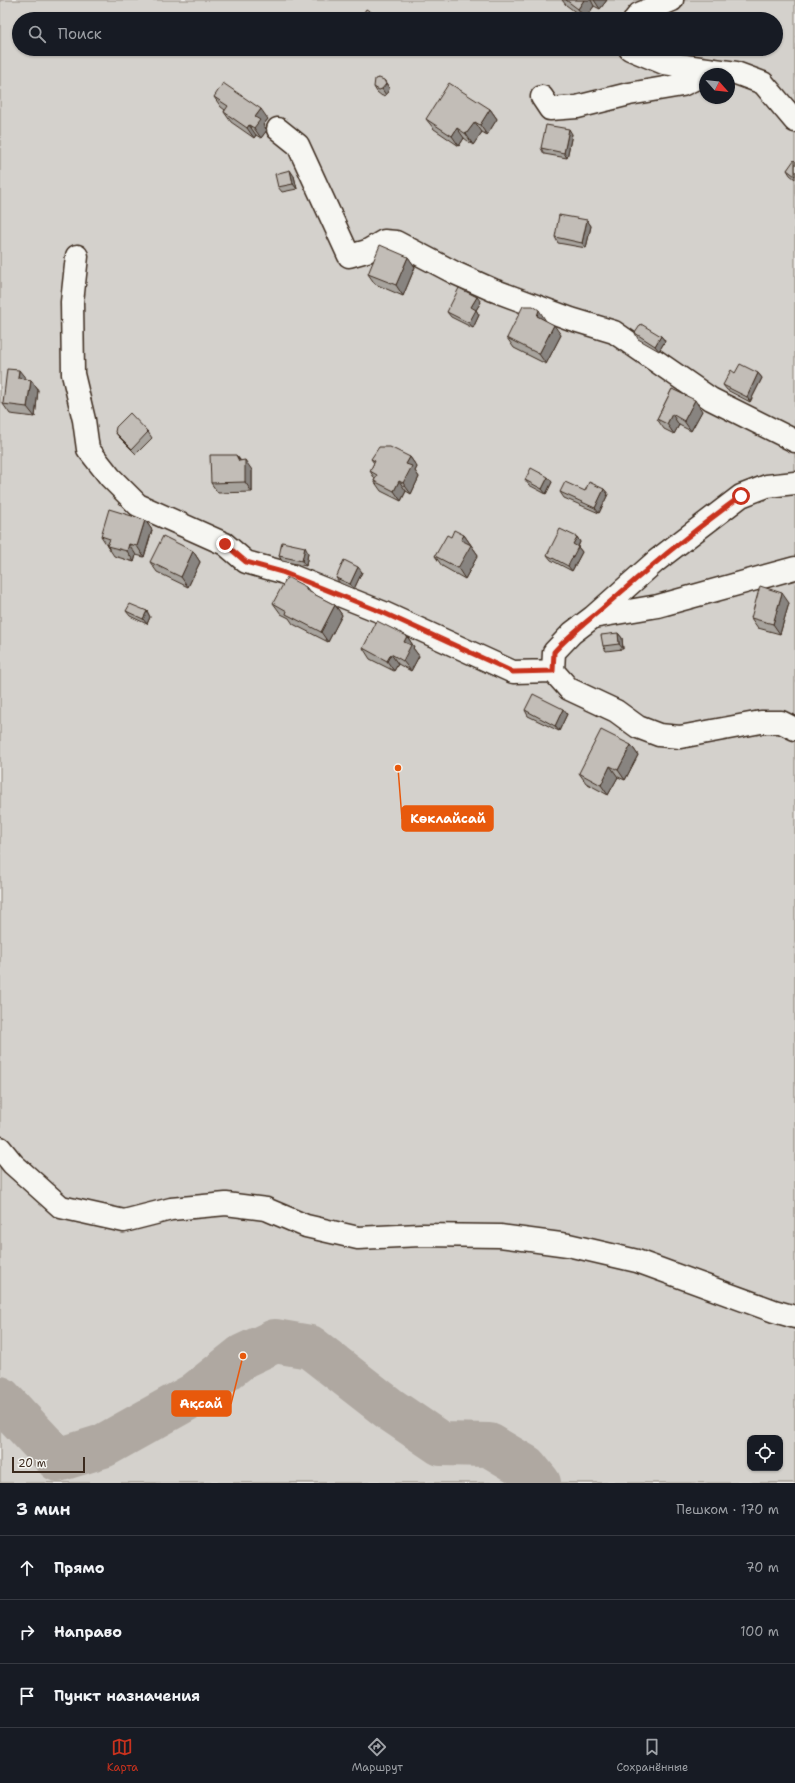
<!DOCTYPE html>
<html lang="ru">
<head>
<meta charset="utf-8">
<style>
	body { margin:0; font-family:"Shantell Sans",sans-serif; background:#20242c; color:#f1f3f6 }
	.controls { position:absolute; right:12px; bottom:12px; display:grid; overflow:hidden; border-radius:8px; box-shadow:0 1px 3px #0004 }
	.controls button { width:36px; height:36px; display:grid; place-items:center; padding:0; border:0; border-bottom:1px solid #363941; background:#171b24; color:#f1f3f6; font:20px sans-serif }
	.compass { position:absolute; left:699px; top:68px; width:36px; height:36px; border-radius:50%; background:#171b24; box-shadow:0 1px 3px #0004; rotate:117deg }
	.scale { position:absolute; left:12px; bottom:10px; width:73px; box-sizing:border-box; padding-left:4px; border:2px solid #3b2a1e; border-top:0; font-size:11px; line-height:14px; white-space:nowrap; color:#3b2a1e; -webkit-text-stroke:3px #f6f6f2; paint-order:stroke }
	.stop { position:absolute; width:12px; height:12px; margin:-9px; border:3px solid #c8321e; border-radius:50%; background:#fff }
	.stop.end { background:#c8321e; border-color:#fff; box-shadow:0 1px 4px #0008 }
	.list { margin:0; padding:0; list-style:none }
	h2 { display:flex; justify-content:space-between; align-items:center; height:52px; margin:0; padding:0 16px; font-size:17px }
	h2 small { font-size:13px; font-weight:400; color:#9ea1a6 }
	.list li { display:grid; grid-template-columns:26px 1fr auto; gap:12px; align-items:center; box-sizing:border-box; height:64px; padding:0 16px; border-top:1px solid #363941 }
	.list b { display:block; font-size:15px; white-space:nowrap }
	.list em { font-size:13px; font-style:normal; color:#9ea1a6 }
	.icon { flex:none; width:22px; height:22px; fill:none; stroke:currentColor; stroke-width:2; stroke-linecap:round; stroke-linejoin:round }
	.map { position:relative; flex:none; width:795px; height:1483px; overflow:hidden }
	.search { position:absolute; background:#171b24; box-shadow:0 1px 3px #0004; left:12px; right:12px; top:12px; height:44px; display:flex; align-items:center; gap:10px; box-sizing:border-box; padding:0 14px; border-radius:22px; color:#9ea1a6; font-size:15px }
	.sheet { height:244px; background:#171b24 }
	nav { display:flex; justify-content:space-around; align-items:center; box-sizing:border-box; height:56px; border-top:1px solid #363941; background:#171b24; font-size:11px; color:#9ea1a6 }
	nav a { display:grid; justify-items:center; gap:2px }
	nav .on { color:#c8321e }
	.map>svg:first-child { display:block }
</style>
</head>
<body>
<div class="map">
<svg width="795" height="1483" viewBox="0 0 795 1483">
	<rect width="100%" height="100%" fill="#efeeea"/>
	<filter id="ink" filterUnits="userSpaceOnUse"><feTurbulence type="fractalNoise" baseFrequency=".025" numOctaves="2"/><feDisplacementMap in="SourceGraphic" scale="8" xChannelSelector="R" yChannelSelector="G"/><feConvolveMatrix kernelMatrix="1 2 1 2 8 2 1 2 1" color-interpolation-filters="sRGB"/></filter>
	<g filter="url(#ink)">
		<path fill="#d4d1cc" stroke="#887e75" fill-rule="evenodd" d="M0 0H795V1483H0ZM19 19H776V49H19ZM705 74H729V98H705ZM750 1438H780V1468H750Z"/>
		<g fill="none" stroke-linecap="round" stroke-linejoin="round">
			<path stroke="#afa8a1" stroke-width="44" d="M0 1398 58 1460 103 1446 194 1395 243 1356 275 1341 310 1347 391 1410 441 1444 489 1445 526 1467 539 1483"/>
			<g stroke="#3b2a1e" stroke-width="25">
				<path id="minor" d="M635 19 639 14 672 0
					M630 49 664 63 736 73 763 83 795 121
					M542 97 550 109 577 107 629 94 682 85 713 70
					M278 129 298 145 349 256 367 251 384 241 396 242 455 273 493 290 571 319 614 332 711 399 795 441
					M77 256 72 302 73 374 84 420 88 449 110 477 138 505 225 544 246 562 282 572 384 613 513 672 553 671
					M795 483 767 486 741 496 656 561 593 617 572 633 554 652 553 671 569 689 616 711 638 727 659 735 680 737 761 722H781L795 729
					M593 617 658 606 795 568
					M0 1148 13 1164 61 1207 124 1221 171 1209 226 1204 266 1209 306 1226 358 1238 420 1235 500 1236 568 1245 637 1261 774 1311 795 1317"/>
			</g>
			<use href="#minor" stroke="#f6f6f2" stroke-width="22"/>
		</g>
		<path fill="#a7a39d" stroke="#3b2a1e" d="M562 0H607L600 9 594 6 585 19 566 5Z
			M384 80 388 86 389 89 386 95 382 96 377 92 374 87Z
			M214 97 268 119 263 125 267 130 261 138 256 135 254 138 231 122 224 112 225 110 221 107Z
			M490 109 497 119 487 135 482 132 473 145 464 138 459 146 434 129 426 119Z
			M572 134 567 158 544 154 541 148Z
			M795 161V179L790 175 787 170Z
			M294 176 297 189 282 192 278 187Z
			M587 220 591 226 586 248 558 243 555 237Z
			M408 257 415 267 403 296 375 284 368 274Z
			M481 302 476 310 479 315 473 328 451 317 447 312Z
			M546 321 561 335 546 364 514 348 507 338Z
			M635 333 661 336 665 341 659 351 638 339Z
			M735 373H758L762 378 750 402 727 390 723 385Z
			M26 379 31 380 38 390 35 417 10 414 3 404Z
			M672 389 702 411 691 431 679 425 674 434 664 429 657 419Z
			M115 432H148L152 438 136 454 119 437Z
			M236 455 240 460 252 470V492L218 493 211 483Z
			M410 457 417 467 415 471 419 477 411 494 406 491 401 501 381 491 374 481 375 479 370 471 374 463 371 459Z
			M525 480 552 482 546 494 529 485Z
			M604 489 608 494 599 513 564 498 560 492 585 491Z
			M145 520 152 530 144 557 136 555 134 562 114 556 101 536Z
			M464 535 478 555 465 579 442 566 435 556 451 537Z
			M577 537 580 542 578 547 582 552 572 571 551 560 547 555Z
			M193 551 200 562 188 587 157 572 150 562Z
			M308 553 306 566 282 561 279 556Z
			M362 572 354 589 340 583 336 578Z
			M306 587 311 593 335 605 342 615 328 642 293 624 289 618 281 614 273 603Z
			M789 603 780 634 758 628 751 618Z
			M126 611H147L150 617 147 624 130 616Z
			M618 633 622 638 623 649 606 651 603 646Z
			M407 636 414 647 413 648 419 656 411 671 398 664 394 671 370 659 363 648Z
			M525 710 567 714 559 731 528 716Z
			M631 745 638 755 625 780 618 777 608 795 586 783 579 773Z"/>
		<path fill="#888480" stroke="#3b2a1e" d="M584 0H591L594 6 585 19 578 9Z
			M594 0H607L600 9Z
			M36 13 40 18V19H37Z
			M384 80 388 86 389 89 386 95 382 89Z
			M261 109 268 119 263 125 267 130 261 138 254 128 255 117Z
			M490 109 497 119 487 135 480 125Z
			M475 122 482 132 473 145 466 134Z
			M249 125 256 135 254 138 247 128Z
			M457 128 464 138 459 146 452 136Z
			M569 129 572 134 567 158 564 153Z
			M290 170 294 176 297 189 293 184Z
			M587 220 591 226 586 248 582 243Z
			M408 257 415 267 403 296 396 285Z
			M477 297 481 302 476 310 479 315 473 328 469 323 471 307Z
			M539 310 546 321 537 316Z
			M554 325 561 335 546 364 539 354Z
			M661 336 665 341 659 351 655 346Z
			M19 370 27 380 18 378Z
			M758 373 762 378 750 402 747 397Z
			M31 380 38 390 35 417 27 407Z
			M695 400 702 411 691 431 684 421Z
			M672 414 679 425 674 434 667 424Z
			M236 455 244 465 245 460 252 470V492L245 482 239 461Z
			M410 457 417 467 415 471 419 477 411 494 403 483 406 464Z
			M548 477 552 482 546 494 542 489Z
			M399 481 406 491 401 501 394 491Z
			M604 489 608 494 599 513 595 508Z
			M145 520 152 530 144 557 137 546Z
			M464 535 478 555 465 579 458 568 461 540Z
			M577 537 580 542 577 548 578 547 582 552 572 571 568 566 573 544Z
			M129 544 136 555 134 562 127 551Z
			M305 547 308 553 306 566 302 561Z
			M193 551 200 562 188 587 181 577Z
			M358 567 362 572 354 589 350 584Z
			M306 587 314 597 306 590Z
			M782 593 789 603 780 634 773 624Z
			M335 605 342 615 328 642 321 632Z
			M147 611 150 617 147 624 143 619Z
			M618 633 622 638 623 649 619 644Z
			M407 636 414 647 413 648 419 656 411 671 403 661 404 642Z
			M391 654 398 664 394 671 387 661Z
			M563 709 567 714 559 731 555 726Z
			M631 745 638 755 625 780 618 770Z
			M610 766 618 777 608 795 601 785Z"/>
		<path fill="#c2bdb7" stroke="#3b2a1e" d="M566 0H584L578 9Z
			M366 9 383 19H360Z
			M36 13 37 19H23V14Z
			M506 17 510 19H505Z
			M379 78 384 80 386 84 382 89 379 90 374 87 375 79Z
			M223 83 261 109 255 117 260 120 254 128 249 125 247 128 224 112 228 106 214 97Z
			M449 83 490 109 480 125 475 122 466 134 457 128 452 136 426 119Z
			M546 125 569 129 564 153 541 148Z
			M794 160 795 161V176L787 170Z
			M290 170 293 184 278 187 275 174Z
			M559 215 587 220 582 243 555 237Z
			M380 245 408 257 396 285 368 274Z
			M459 288 477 297 471 307 476 310 469 323 447 312Z
			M523 306H533L539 310 537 316 554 325 539 354 507 338Z
			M641 324 661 336 655 346 635 333Z
			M740 364 758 373 747 397 723 385 731 370 735 373Z
			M7 369 19 370 18 378 31 380 27 407 3 404Z
			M672 389 695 400 684 421 672 414 667 424 657 419Z
			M130 413 148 432 132 449 115 432 116 427Z
			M379 447H390L410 457 406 464 412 466 403 483 399 481 394 491 374 481 377 475 370 471 375 461 371 459Z
			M210 455H236L239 461 245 460V482L211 483Z
			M531 468 548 477 542 489 525 480Z
			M565 482 585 491 589 482 604 489 595 508 560 492Z
			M109 509 145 520 137 546 129 544 127 551 107 546 110 539 101 536Z
			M560 529 577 537 573 544 578 547 568 566 547 555Z
			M454 530 464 535 461 540 471 545 458 568 435 556 447 535 451 537Z
			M163 536 193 551 181 577 150 562Z
			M282 542 305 547 302 561 279 556Z
			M344 560 358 567 350 584 336 578Z
			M287 577 306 587V590L335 605 321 632 286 614 287 611 273 603Z
			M760 586 782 593 773 624 751 618Z
			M130 604 147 611 143 619 126 611Z
			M377 621 407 636 404 642 411 645 403 661 391 654 387 661 363 648Z
			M618 633 619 644 603 646 601 635Z
			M533 694 563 709 555 726 525 710Z
			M601 730 631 745 618 770 610 766 601 785 579 773Z"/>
	</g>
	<g fill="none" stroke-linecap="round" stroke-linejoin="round" filter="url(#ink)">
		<path stroke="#c8321e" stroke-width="5" d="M225 544 246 562 282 572 384 613 513 672 553 671 554 652C569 635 587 622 604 607 648 568 693 531 741 496"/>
	</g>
	<path fill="none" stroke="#e8590c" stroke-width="1.5" d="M398 768L402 819M243 1356L231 1404"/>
	<g fill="#e8590c" stroke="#f6f6f2" stroke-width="1.5">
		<circle cx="398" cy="768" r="4"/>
		<circle cx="243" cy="1356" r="4"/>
	</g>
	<g fill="#e8590c" stroke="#e8590c" stroke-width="1.5">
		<rect x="402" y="806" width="91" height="25" rx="4"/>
		<rect x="172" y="1391" width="59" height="25" rx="4"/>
	</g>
	<g font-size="13" text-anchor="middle" font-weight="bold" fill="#fff">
		<text x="448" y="823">Көклайсай</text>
		<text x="201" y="1408">Ақсай</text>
	</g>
</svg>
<div class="controls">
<button><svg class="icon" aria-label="locate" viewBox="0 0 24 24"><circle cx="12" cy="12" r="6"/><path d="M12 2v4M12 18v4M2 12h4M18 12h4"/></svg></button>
</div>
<svg class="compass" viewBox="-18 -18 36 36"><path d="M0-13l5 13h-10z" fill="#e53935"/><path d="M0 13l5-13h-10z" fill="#9ea1a6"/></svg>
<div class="scale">20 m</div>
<div class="stop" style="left:741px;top:496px"></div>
<div class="stop end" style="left:225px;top:544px"></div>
<div class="search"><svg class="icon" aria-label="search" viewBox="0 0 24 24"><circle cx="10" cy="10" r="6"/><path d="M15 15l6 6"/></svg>Поиск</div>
</div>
<section class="sheet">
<h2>3 мин<small>Пешком · 170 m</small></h2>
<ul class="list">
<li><svg class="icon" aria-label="ahead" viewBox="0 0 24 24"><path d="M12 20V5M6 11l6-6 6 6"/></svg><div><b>Прямо</b></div><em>70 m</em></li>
<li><svg class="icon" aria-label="right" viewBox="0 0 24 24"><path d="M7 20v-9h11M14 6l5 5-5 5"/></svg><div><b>Направо</b></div><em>100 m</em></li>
<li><svg class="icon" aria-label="arrive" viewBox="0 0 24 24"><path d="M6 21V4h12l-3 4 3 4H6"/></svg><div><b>Пункт назначения</b></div></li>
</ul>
</section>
<nav>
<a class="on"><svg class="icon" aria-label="map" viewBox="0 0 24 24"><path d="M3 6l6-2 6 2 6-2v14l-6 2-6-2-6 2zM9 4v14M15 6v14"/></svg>Карта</a>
<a><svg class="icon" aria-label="directions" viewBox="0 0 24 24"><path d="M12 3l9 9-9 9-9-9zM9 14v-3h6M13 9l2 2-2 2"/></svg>Маршрут</a>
<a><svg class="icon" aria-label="saved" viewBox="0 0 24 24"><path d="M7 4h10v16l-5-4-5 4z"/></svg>Сохранённые</a>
</nav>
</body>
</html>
